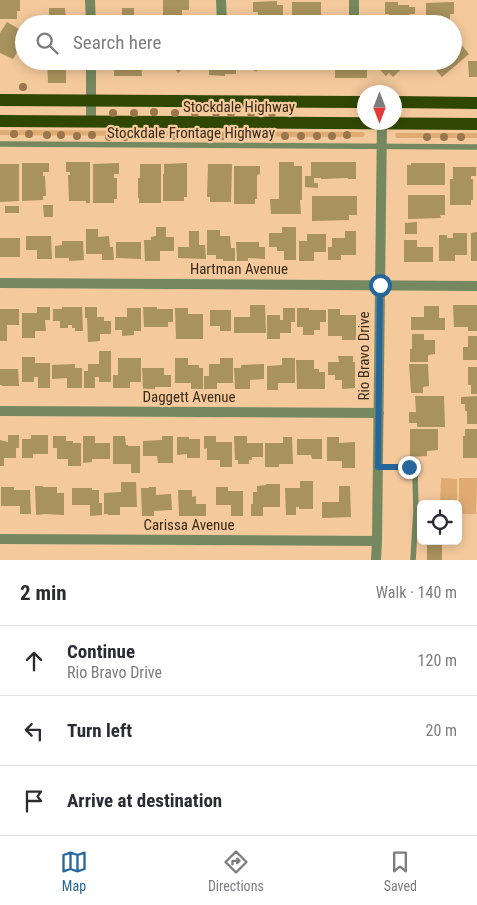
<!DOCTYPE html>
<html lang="en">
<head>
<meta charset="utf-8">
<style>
	body { margin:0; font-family:"Roboto Condensed",sans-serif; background:#f7f7f7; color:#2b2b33 }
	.controls { position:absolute; right:15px; bottom:15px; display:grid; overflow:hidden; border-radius:8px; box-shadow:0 2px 12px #0003 }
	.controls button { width:45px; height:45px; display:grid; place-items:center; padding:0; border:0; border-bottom:1px solid #e1e1e2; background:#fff; color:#2b2b33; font:25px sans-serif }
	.compass { position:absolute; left:357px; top:85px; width:45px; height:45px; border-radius:50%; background:#fff; box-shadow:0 2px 12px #0003; rotate:180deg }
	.stop { position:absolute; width:15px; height:15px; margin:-11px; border:4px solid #27669c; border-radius:50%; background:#fff }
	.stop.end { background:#27669c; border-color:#fff; box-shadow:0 1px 5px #0008 }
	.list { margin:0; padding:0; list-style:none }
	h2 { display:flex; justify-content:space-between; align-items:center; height:65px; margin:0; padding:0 20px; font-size:21px }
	h2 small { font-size:16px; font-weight:400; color:#7c7c81 }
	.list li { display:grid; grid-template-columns:32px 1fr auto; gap:15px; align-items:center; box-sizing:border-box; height:70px; padding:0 20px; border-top:1px solid #e1e1e2 }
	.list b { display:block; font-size:19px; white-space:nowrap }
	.list p { margin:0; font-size:16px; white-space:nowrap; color:#7c7c81 }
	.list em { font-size:16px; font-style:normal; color:#7c7c81 }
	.icon { flex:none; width:28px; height:28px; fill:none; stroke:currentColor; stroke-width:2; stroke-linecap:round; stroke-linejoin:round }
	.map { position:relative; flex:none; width:477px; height:560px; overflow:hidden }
	.search { position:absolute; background:#fff; box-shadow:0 2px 12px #0003; left:15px; right:15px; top:15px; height:55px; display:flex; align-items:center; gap:12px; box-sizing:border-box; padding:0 18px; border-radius:28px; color:#7c7c81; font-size:19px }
	.sheet { height:275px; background:#fff }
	nav { display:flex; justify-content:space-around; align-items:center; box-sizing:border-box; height:70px; border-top:1px solid #e1e1e2; background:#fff; font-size:14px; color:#7c7c81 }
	nav a { display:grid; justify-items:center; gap:2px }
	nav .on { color:#27669c }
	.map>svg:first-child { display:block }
</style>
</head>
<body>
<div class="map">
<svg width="477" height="560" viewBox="0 0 477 560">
	<rect width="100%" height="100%" fill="#f4c99c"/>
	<path fill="#dfab72" d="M0 130 363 132 365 134 363 137H330L0 135Z
		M396 133H477V138H397L395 136Z
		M441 478 457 479V504H440Z
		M459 478H477L476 514H459Z"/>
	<path fill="#a8925d" d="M0 0H20V11H17V19H0Z
		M163 0H189V10H182V24H166V15H163Z
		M277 1V5H283V15H277V24H258V12H253V2Z
		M292 2H321V15H315V24H292Z
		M385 2H398V5H409V7H415V14H409V24H389V14H385Z
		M454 2V14H450V21H447V24H429V19H426V3Z
		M49 8H65L66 24H49Z
		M122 8H134V19H145V24H118V20H122Z
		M7 22 24 32V37L20 44 22 45 13 59 0 53V33Z
		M460 43 469 54 442 77 428 61H453V50Z
		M47 61H66V83H48Z
		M120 61H147V63H141L142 76H114V65H120Z
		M169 61H192L178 73Z
		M204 61H236V74H225V76L209 75V67L203 66Z
		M246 61H270L265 67 262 65 256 72 245 63Z
		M312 61H330L317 69Z
		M354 61H367V78H335V62H354Z
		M375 61H404L407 64 393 77 389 73 386 76 373 63Z
		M468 61H477V77H469Z
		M66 162H90V203H86V201H69L68 175H70V172H66Z
		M279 162H294V166H302V200H300L301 214H271L270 199H279Z
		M311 162H356V179H348V178L321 179V178H314V183H318V188L305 187V176H311Z
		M22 163H49V172H43V176H45L46 196H43V200L22 201Z
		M119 163V174H114V178H117V199H114V203H93V164Z
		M187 163V197H184V201H163V174H164V164Z
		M411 163H445V185H407V165H411Z
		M0 164H19V201L0 202Z
		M140 164H161V203H139V198H138V178H140Z
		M208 164H232L231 202H210V197H207Z
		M234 166H260V174L257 175V199H255V204H234Z
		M453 167H476V176H471V179H473V200H471V205H450V179H453Z
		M408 195H445V215H440L441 218 408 219Z
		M312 196H357V215H349V220L312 221Z
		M43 205H53V217H44Z
		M5 206H19V213H5Z
		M417 222V234H405V223Z
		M156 227H166V237H174V251H160V261H145L144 240H151V237L156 236Z
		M282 227H296V260H284V251H277V247H269V233H282Z
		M86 229H98V237L109 236 110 247H113L114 260H102V254H86Z
		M207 230H220V236H230L231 248H235V261H223V259H216V255H207Z
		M189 231H199V245H205L206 259 178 258V247H189Z
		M345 231H356V255H341V260H328V247H332V238H345Z
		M477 232V261H471V233Z
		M453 233H467V255H455V261H439V235H447V238H453Z
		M307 234H326V252H314V261H299V241H307Z
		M26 236H51L52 259H37V250H26Z
		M0 238H20V257H0Z
		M404 240H417V247H433V262H404Z
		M62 241H83L84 260 69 261V258H55V246L62 245Z
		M116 242H141V259L116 258Z
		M236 242H259V247H265V259L248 258V261H237Z
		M250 305H265L266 333H234V317H250Z
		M453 305H477V331H468V327H454Z
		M424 306H439V318H445V330H411V317H424Z
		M37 307H50V320H45L46 331H35V338H22V313H37Z
		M62 307H82L83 331H75V328H72V325H68V328H60V321H53V309H62Z
		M85 307H97V317H104V321H111V334H100V341L88 342 87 318H85Z
		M143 307H157V309H173V322H168V327H144Z
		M127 308H141V331H134V335L122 336V330H115V317H127Z
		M175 308H188V314H203V339H176Z
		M283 308H295V322H291V333H280V339H267V315H280V320H283Z
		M297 308H309V310H326V322H320V330H314V335H303V327H297Z
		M0 309H19V325H7V341H0Z
		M328 309H340V315H356V340H342V336H328Z
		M210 310H231V331H220V326H210Z
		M412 334H424V340H435V354L428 355V362H410V349H412Z
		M468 336H477V360H463V347H468Z
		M99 351H111V382H99V377H95V388H84V371H88V364H99Z
		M338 356H353V362H355V388L342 389V380H335V375H328V362H339Z
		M22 357H35V363H50V388H38V377H34V382H22Z
		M118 358H141V382H130V388H113V375H118Z
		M175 358H188V365H199V368H203V389H191V383H175Z
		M220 358H233V383H217V389H204V376H209V364H220Z
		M282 358H295V383H278V390H267V366L282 365Z
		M296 360H314V369H319V372H325V389H297Z
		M75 364V368H82V388H67V378L52 379V365Z
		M264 364V379L250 380V389H235L234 368H241V365Z
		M409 364H428L429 386 423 387V393H411Z
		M468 367H477V394H471V385H468Z
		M142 368H164V375H171V387H155V389H143Z
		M0 369H18L19 386H2V385H0Z
		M415 396H444L445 427H417V423H409V412H416Z
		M477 396V424H467V411H465V404H461V397Z
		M410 429H438V450L427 451V456L410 457Z
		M465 429H477V458H463V436H465Z
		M8 435H19V448H16V458H4V466H0V440L8 442Z
		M31 435H48V454H33V458H22V439H31Z
		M53 436H66V441H73V443H81V466H68V459H57V448H53Z
		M83 436H95V443H110V459H92V462L83 463Z
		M113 436H125L126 445H128V446H140V473H131V464H113Z
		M162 436H173V463H158L157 456H143V441L162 440Z
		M204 436H216V442H232V467H220V460H207V448L204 449Z
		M234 436H247V443H263V457H252V460H249V464H238V460H235Z
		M177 437H189V439H200V458H187V454L177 455Z
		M283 437H292L293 464H279V467H265V443H283Z
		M327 437H339V443L355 442V468H342V461H327Z
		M297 439H322V459H312L311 455H297Z
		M300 481H313V509H299V507H296V515H286L285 488H300Z
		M121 482H136L137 507H120V515H108V514H104V493L121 492Z
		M266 484H280V507H263V516H251V504H253V492H257V486L266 485Z
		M35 486H43V487H57V493H64V515L45 514 37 515 36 514Z
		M339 486H350L351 517 322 518V502H339Z
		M1 487H14V490H30L31 514H20V506H1Z
		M149 487H156V495L171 494 172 510 154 511V516H142L141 488H149Z
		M216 487H228V491H243V516H231V505H216Z
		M72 488H92V490H99V503H102V515L90 516V505H72Z
		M178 490H192V497L196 496V504H206V516H179Z
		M427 541H442V560H427Z"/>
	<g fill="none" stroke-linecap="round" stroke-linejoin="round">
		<path stroke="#758860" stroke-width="5.5" d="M0 144 477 147
			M378 467H409L412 469 415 475 416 511 413 560"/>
		<path stroke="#758860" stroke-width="10" d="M90 0 91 24
			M221 0 222 23
			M354 0V22
			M91 61V122
			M0 283 477 286
			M0 411 379 413
			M0 539 377 541
			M376 560 377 541 382 122"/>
		<path stroke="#304703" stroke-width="12" d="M0 100 364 102
			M394 102 477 103
			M0 121 477 124"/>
	</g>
	<g fill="#9a764d">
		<circle cx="23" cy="87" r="4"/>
		<circle cx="154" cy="112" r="4"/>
		<circle cx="113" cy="113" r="4"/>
		<circle cx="134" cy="113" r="4"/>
		<circle cx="175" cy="113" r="4"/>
		<circle cx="195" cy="113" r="4"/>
		<circle cx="216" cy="113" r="4"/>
		<circle cx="231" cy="113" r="4"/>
		<circle cx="251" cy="113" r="4"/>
		<circle cx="272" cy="113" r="4"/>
		<circle cx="14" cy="134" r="4"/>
		<circle cx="29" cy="134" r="4"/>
		<circle cx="47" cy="135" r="4"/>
		<circle cx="61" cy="135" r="4"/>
		<circle cx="92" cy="135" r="4"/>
		<circle cx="158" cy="135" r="4"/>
		<circle cx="190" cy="135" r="4"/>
		<circle cx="347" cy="135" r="4"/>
		<circle cx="77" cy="136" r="4"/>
		<circle cx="141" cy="136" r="4"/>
		<circle cx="174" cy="136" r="4"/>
		<circle cx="206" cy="136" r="4"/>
		<circle cx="223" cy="136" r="4"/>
		<circle cx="254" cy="136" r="4"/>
		<circle cx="269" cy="136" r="4"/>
		<circle cx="285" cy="136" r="4"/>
		<circle cx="301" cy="136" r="4"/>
		<circle cx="317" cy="136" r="4"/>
		<circle cx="332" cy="136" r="4"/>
		<circle cx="109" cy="137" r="4"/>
		<circle cx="125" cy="137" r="4"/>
		<circle cx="238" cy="137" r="4"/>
		<circle cx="427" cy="137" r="4"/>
		<circle cx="444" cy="137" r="4"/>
		<circle cx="461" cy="137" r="4"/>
	</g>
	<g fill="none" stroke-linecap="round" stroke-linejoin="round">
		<path stroke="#27669c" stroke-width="6" d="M380 285 378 467H409"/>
	</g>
	<g text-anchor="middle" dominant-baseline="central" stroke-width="4.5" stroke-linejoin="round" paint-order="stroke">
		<g font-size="15" fill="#3a2a18" stroke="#f4c99c">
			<text x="239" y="107">Stockdale Highway</text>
			<text x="191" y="133">Stockdale Frontage Highway</text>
			<text x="239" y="269">Hartman Avenue</text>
			<text transform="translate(364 356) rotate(-90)">Rio Bravo Drive</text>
			<text x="189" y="397">Daggett Avenue</text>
			<text x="189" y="525">Carissa Avenue</text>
		</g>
	</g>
</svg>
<div class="controls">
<button><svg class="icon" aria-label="locate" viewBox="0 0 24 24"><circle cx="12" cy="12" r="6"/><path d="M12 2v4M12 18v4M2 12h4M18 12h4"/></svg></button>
</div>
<svg class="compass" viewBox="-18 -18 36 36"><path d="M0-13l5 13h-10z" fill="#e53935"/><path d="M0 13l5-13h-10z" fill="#7c7c81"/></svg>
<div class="stop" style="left:380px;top:285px"></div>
<div class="stop end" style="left:409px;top:467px"></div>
<div class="search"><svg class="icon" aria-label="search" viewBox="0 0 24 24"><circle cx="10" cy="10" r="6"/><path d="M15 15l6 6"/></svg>Search here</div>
</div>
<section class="sheet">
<h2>2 min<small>Walk · 140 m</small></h2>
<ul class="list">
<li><svg class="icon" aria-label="ahead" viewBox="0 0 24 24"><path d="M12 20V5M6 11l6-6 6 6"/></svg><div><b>Continue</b><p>Rio Bravo Drive</p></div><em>120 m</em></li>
<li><svg class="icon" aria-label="left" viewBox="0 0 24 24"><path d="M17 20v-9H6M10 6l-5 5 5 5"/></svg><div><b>Turn left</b></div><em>20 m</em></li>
<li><svg class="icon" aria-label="arrive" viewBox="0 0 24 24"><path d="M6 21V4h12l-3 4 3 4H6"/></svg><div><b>Arrive at destination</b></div></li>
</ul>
</section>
<nav>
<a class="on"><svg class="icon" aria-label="map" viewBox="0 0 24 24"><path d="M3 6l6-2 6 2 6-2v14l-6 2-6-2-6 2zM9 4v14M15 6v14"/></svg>Map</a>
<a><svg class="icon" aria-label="directions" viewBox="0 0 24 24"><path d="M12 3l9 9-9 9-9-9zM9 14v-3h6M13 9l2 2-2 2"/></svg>Directions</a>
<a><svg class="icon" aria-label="saved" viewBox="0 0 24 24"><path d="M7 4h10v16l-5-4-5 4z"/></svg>Saved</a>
</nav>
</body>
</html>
